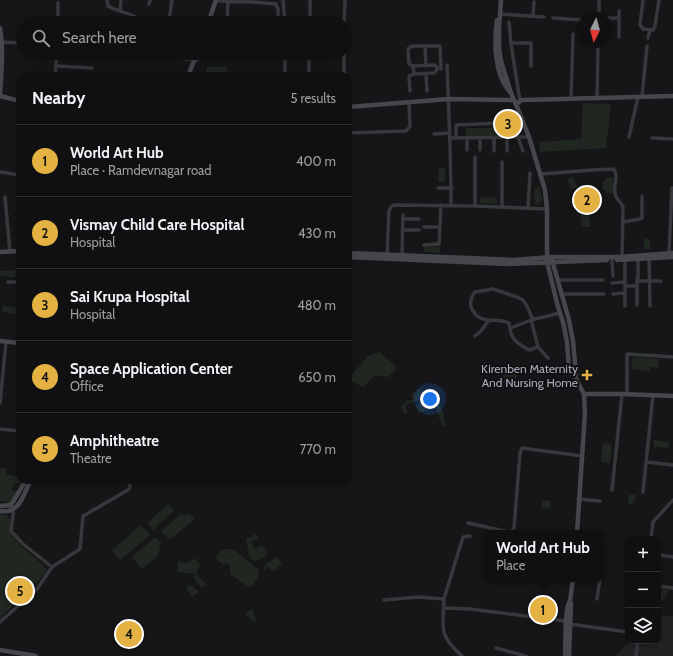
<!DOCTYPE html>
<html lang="en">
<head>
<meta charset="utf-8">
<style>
	body { margin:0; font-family:Cabin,sans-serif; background:#1e1e20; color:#f1f3f6 }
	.controls { position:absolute; right:12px; bottom:12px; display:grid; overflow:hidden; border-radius:8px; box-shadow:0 2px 10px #0003 }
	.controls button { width:36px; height:36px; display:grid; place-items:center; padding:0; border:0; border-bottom:1px solid #303032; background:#101012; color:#f1f3f6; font:20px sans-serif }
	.compass { position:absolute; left:577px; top:12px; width:36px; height:36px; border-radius:50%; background:#101012; box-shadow:0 2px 10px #0003; rotate:186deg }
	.you { position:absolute; left:430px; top:399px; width:14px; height:14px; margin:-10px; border:3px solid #fff; border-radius:50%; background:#1a73e8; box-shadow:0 0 0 6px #1a73e833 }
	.badge { display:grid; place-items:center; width:26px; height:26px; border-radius:50%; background:#e3b243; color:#111; font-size:13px; font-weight:700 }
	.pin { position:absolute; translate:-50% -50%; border:2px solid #fff; box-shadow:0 1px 4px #0006 }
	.popup { position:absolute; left:482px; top:530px; width:122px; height:52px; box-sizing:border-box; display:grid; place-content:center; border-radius:8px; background:#101012; filter:drop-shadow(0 1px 3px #0005); font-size:13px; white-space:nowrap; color:#9c9d9f }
	.popup b { font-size:15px; color:#f1f3f6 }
	.popup::after { content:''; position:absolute; left:50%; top:100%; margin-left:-8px; border:8px solid transparent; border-top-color:#101012 }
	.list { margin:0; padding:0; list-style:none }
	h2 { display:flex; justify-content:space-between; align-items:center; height:52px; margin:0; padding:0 16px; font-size:17px }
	h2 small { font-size:13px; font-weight:400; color:#9c9d9f }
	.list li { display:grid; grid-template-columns:26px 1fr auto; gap:12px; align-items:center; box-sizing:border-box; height:72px; padding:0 16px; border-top:1px solid #303032 }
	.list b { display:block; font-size:15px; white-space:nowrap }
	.list p { margin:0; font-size:13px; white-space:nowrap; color:#9c9d9f }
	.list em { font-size:13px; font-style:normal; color:#9c9d9f }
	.icon { flex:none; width:22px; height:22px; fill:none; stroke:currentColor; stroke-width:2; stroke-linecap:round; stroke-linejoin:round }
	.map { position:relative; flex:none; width:673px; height:656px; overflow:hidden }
	.search { position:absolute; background:#101012; box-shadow:0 2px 10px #0003; left:16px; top:16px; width:336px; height:44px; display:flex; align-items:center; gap:10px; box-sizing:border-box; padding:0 14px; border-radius:22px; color:#9c9d9f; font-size:15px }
	.panel { position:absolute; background:#101012; box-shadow:0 2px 10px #0003; left:16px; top:72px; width:336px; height:412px; border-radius:12px }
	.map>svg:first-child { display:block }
</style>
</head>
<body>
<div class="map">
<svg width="673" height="656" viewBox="0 0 673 656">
	<rect width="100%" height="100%" fill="#161618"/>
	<path fill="#222225" d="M658 615 673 616V656H615L630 641H658Z"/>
	<path fill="#202721" d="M207 67H227V76H206Z
		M583 103 611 104 606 148 540 152 539 142 581 139Z
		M466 128H499V136H466Z
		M439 168H445V182H438Z
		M573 177 577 187 571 189 568 179Z
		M613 177V193H606V190H603V182L605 181 606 178Z
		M539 186 543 200 535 205 534 190Z
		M481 197 497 198V204L480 203Z
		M581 212H589L590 227H581Z
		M644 239H649L651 249H644Z
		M424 247H440V253L424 252Z
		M15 270 16 277H6V275L0 276V271Z
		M3 306 16 307 15 314 2 312Z
		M380 352 397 368 388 377 375 375 363 387 354 382 348 381V379L368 356Z
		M633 357 659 359 658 368 650 367 649 371 631 369Z
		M508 365 520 368 513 386 501 382Z
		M418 389 430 395V397L407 404 406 408 408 412 404 414 401 406 406 402V401L413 400 411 394Z
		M430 401 441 407 446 425 442 426 436 408 418 413 416 405Z
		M654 440 670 442 669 448 654 447Z
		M603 443 612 444 610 463 601 462Z
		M0 468 7 469 6 474 16 476 21 481 19 483H14L12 490 16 491 10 503 0 501Z
		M629 495H636L635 502 631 505 628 504Z
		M542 500 551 501 550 509 541 508Z
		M168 504 174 510 153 530 147 523Z
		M182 513 185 516 189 513 195 519 169 540 161 531Z
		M0 514 8 516 11 520 9 532 21 546 43 565 47 571 32 588 0 618Z
		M141 525 150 535 120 560 112 550Z
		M256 534 258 538 251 542 255 549 262 545 268 555 256 561 252 560 249 555 246 539Z
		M155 537 161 543 158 556 142 569 132 557Z
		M222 549H233L258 569 259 576 250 588 230 574V566L226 563 224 565 215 558Z
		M277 557 282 563 274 572 268 567 265 569 264 568 266 564Z
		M194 559H196L200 564 199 568 197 570 196 574 206 584 202 588 193 577 196 574 177 572 178 562 187 563Z
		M190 585 199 592 192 597 186 588Z
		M664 588 669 591 658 606V592L660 594Z
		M252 609 257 623H256L245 614Z"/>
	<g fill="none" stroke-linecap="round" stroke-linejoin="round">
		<path stroke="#37383c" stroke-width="3.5" d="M107 0 108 6C122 14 131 11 144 23
			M283 0 285 23
			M310 0V23
			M643 0 640 25 643 29 653 30 655 26 659 0
			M219 1 253 2 276 4 278 9V23
			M149 4 150 0
			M120 11 121 0
			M500 14 544 17
			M533 16 534 2
			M553 18 583 20
			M599 18H619V37
			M599 18V0
			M619 18V11
			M509 22 511 44 520 101
			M58 23V3
			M157 23 169 20 172 0
			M227 23 228 2
			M344 23 345 0
			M648 38 650 30
			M0 42 23 43
			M511 43H531V66
			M127 53 197 60
			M447 65C449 112 451 158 451 205
			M56 66 92 68
			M413 66 434 65 437 67V70L434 73 414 74Z
			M413 66 409 64 408 49 412 46H425
			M426 66 425 46H440L441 69
			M426 74 427 91
			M55 76 57 53
			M285 76V53
			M309 76V53
			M344 76V53
			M410 91 409 76 414 74
			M642 97 647 46
			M571 98 573 34
			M597 99 598 42
			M348 133 405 131 408 129 410 126 409 102
			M434 134 450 133
			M518 137 523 151
			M629 137 638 97
			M451 138 529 137
			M456 138V125L500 123 501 124 503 137
			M467 138V150
			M494 138V151
			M652 138 673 139
			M480 150V137
			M507 151V137
			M0 172 20 175
			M541 174 593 170 614 169C619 177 613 185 615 193 615 199 622 202 623 207L622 257
			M438 188H452
			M5 197 10 252
			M475 206V157
			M502 207V162
			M528 208 530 173
			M403 219H419
			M623 222 640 219 642 218V196
			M424 227H440
			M403 230H419
			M424 245 439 244 441 205
			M669 253 672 188
			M402 255 403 215
			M387 256 389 210 393 205 475 206 547 209
			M625 257V306
			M649 257 650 306
			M612 260 613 276
			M638 260V281H661
			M558 280H603
			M8 282H20
			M612 283 625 282
			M625 286H637V279
			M637 286V305
			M562 294H604
			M613 294 625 293
			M531 320 538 347 529 350C522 346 513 341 511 333 510 329 510 327 509 323 498 317 485 324 476 315 474 312 472 310 471 307 470 301 471 297 475 292L493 289 517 297 523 300 527 306 533 320
			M511 328 531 320 560 313
			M475 336 481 331 489 320
			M538 347 548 358
			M627 394V354L673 357
			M0 403 6 342
			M0 429 20 431
			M646 462 673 465
			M612 490 622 394
			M643 492 653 395
			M578 499 600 501
			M468 523 509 532 512 531 514 528 520 453 522 448 582 456
			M519 533H520
			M651 539 653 522 673 500
			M658 555 673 557
			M52 567 80 549 83 516 128 490 130 487 129 480
			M658 586 673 588
			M444 599 463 537 470 536
			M597 599 600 579
			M384 600 418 597 444 599C443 628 438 635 462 656
			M444 608 470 609 566 621
			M0 622 37 589 52 567 23 544 11 531 13 516V508
			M569 624 628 632
			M496 648 526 656
			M636 656 638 641"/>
		<path stroke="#46474c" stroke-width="4.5" d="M501 0 499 29V48L501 61 511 93 518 109 529 137 545 190 547 209V262L558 307 563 322 567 342 569 369 575 377 584 394 585 413 577 533
			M497 20C494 42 494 73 509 91
			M208 23 216 0
			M0 28C4 51 1 73 0 96
			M188 76 197 53
			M0 96 20 101
			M516 105 520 101 523 100 673 96
			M348 107 449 99 514 100
			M0 252 20 251
			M348 253 514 260 551 257H619L673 253
			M348 257 508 264 607 260
			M552 260 569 320 573 341 576 374 575 377
			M617 260 673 257
			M0 341 20 343
			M584 394H622L673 396
			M0 506 11 505 26 480
			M0 511C20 514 23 495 31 480
			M0 650 36 656
			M565 656C566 645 564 608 570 601
			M569 656 571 604 570 601 573 579"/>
	</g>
	<path fill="#e3b243" stroke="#111113" stroke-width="1.5" d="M585 369h4v4h4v4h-4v4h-4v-4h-4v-4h4z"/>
	<g text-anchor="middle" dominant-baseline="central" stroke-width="4" stroke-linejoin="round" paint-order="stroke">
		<g font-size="12" fill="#a9adb7" stroke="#111113" text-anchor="end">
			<text x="578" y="368">Kirenben Maternity<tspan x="578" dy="14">And Nursing Home</tspan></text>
		</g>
	</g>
</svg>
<div class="controls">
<button>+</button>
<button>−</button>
<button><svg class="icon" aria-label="layers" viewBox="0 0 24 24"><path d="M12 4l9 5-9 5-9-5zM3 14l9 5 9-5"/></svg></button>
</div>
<svg class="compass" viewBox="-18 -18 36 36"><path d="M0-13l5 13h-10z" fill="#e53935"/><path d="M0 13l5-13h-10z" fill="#9c9d9f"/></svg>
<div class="you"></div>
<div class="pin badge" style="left:543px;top:610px">1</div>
<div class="popup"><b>World Art Hub</b>Place</div>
<div class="pin badge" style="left:587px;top:200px">2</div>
<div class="pin badge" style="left:508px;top:124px">3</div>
<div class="pin badge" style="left:129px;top:634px">4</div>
<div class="pin badge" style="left:20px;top:591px">5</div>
<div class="search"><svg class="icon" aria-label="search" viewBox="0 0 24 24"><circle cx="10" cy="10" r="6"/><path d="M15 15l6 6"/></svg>Search here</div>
<section class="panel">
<h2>Nearby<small>5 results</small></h2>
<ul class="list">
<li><span class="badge">1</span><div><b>World Art Hub</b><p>Place · Ramdevnagar road</p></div><em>400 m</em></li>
<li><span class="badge">2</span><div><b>Vismay Child Care Hospital</b><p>Hospital</p></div><em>430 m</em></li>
<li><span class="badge">3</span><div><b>Sai Krupa Hospital</b><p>Hospital</p></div><em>480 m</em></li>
<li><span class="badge">4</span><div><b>Space Application Center</b><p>Office</p></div><em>650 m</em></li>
<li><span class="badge">5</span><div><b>Amphitheatre</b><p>Theatre</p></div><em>770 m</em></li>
</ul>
</section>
</div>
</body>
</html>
